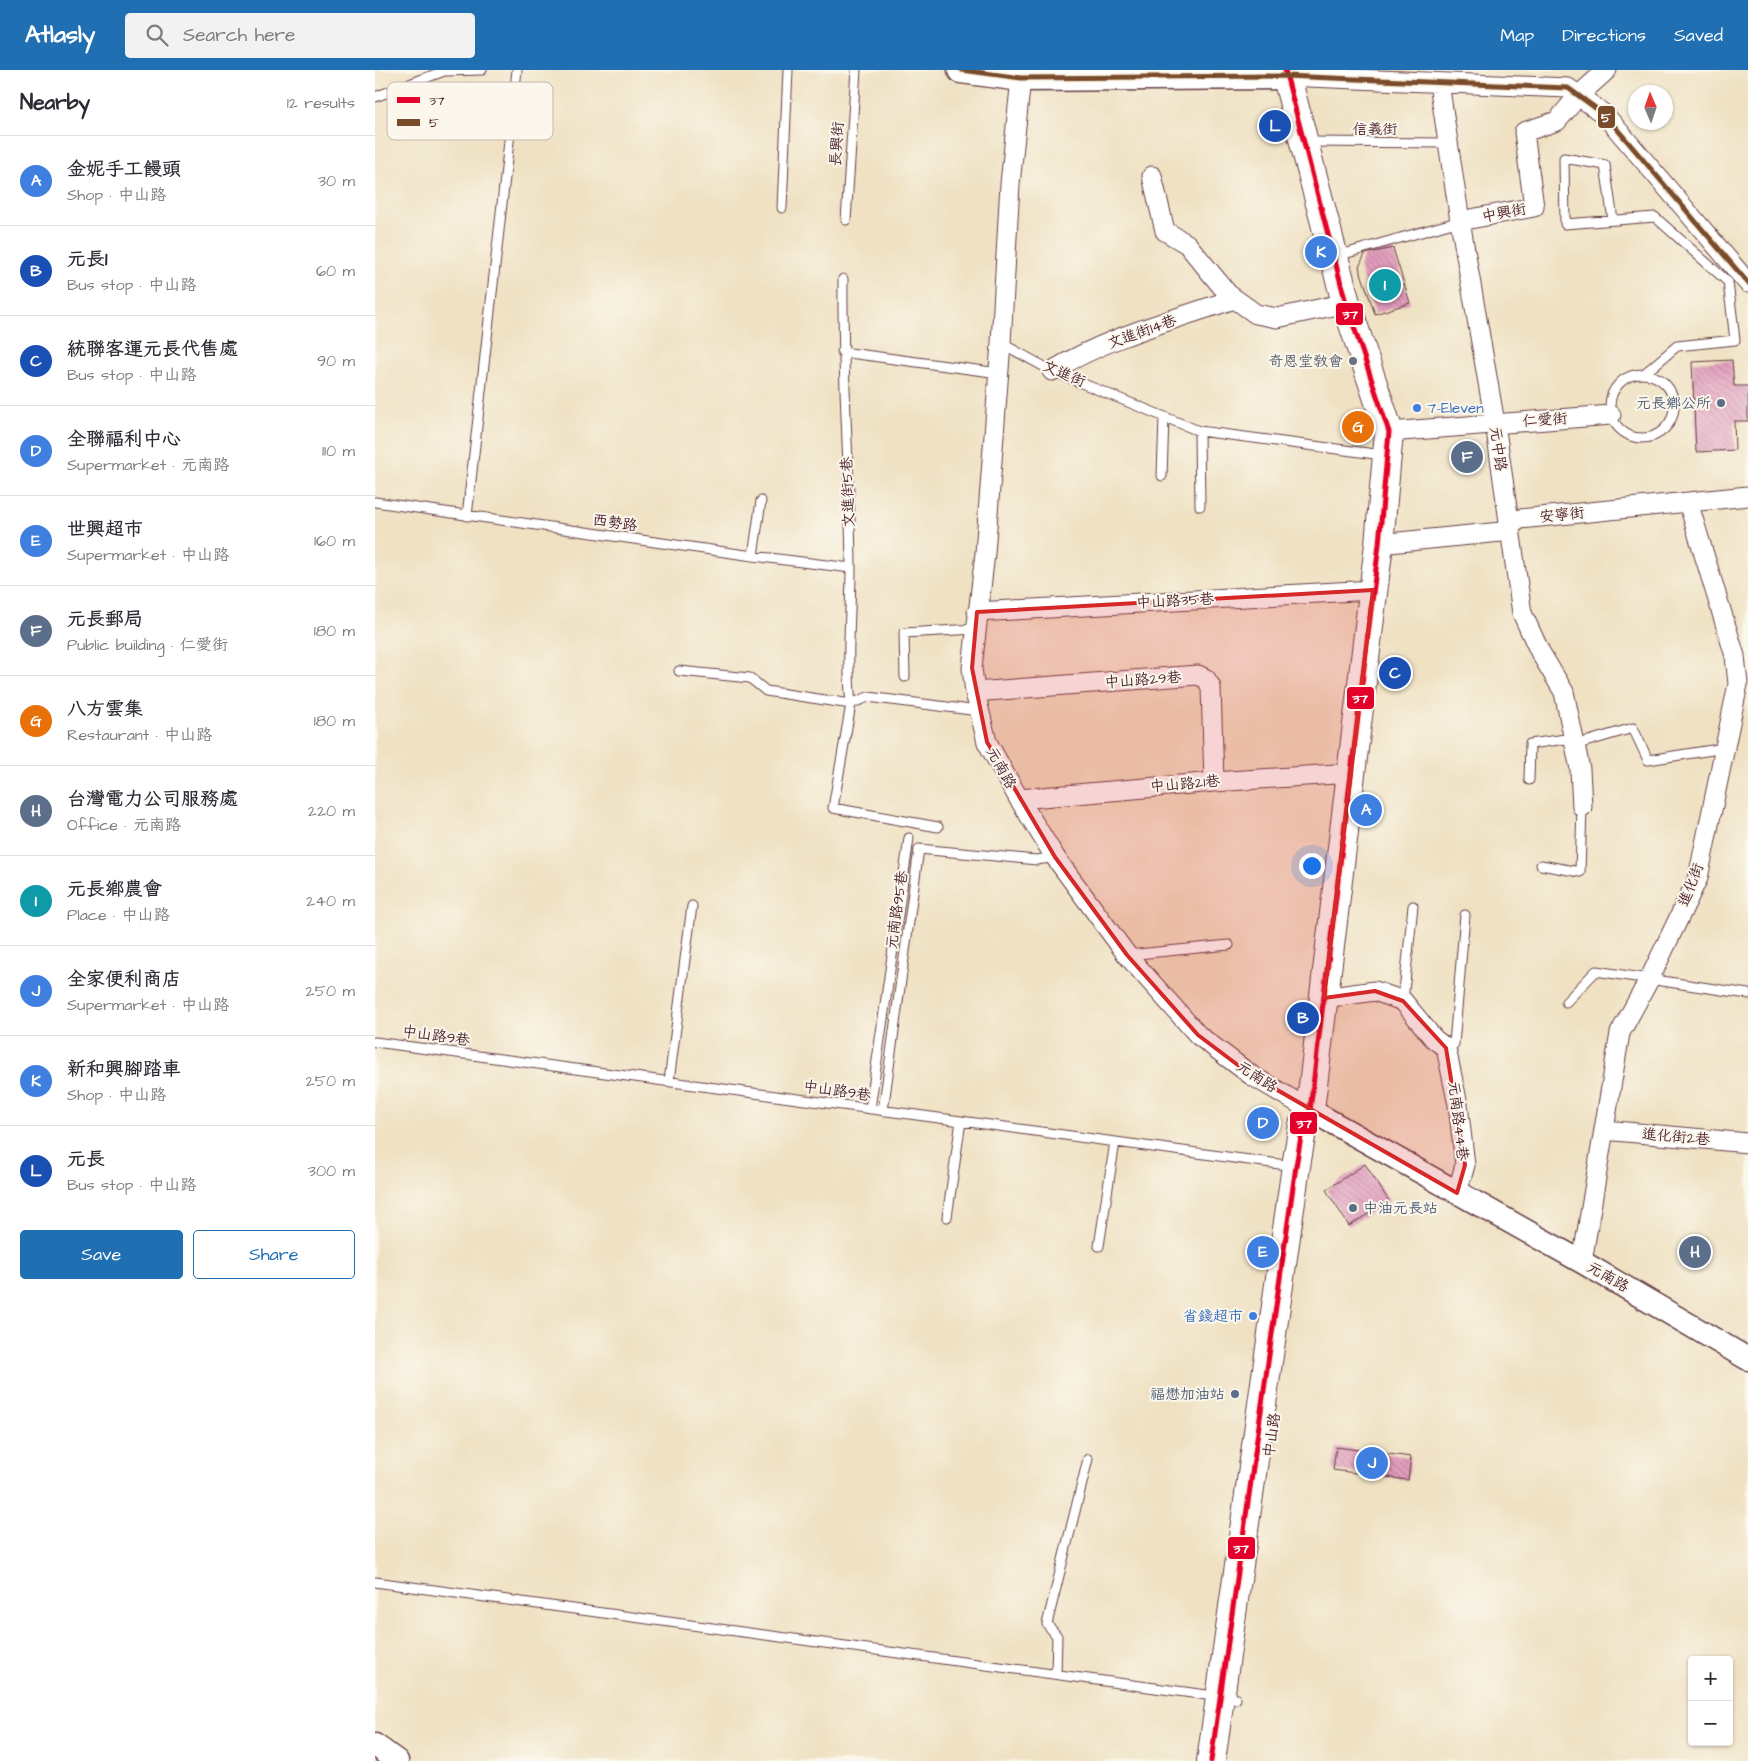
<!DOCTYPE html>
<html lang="en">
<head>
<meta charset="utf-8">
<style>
	body { margin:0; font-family:"Architects Daughter","LXGW WenKai TC",sans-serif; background:#f2f2f3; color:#2b2b33 }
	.controls { position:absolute; right:15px; bottom:15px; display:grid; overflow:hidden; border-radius:5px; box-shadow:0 1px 4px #0004 }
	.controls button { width:45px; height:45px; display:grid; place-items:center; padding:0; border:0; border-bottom:1px solid #e1e1e2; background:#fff; color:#2b2b33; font:25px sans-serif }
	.compass { position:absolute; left:1253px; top:15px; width:45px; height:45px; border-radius:50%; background:#fff; box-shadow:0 1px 4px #0004; rotate:358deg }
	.you { position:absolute; left:936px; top:795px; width:18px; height:18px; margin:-12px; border:4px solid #fff; border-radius:50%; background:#1a73e8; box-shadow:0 0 0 8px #1a73e833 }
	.badge { display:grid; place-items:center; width:32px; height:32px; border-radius:50%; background:#1f6fb2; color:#fff; font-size:16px; font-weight:700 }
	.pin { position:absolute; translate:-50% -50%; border:2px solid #fff; box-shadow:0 1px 5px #0006 }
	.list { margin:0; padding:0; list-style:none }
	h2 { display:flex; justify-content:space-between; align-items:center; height:65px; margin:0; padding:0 20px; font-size:21px }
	h2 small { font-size:16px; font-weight:400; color:#7c7c81 }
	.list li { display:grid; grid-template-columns:32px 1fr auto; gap:15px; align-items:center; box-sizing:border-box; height:90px; padding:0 20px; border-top:1px solid #e1e1e2 }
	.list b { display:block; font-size:19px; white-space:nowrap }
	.list p { margin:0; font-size:16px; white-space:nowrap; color:#7c7c81 }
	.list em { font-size:16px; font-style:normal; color:#7c7c81 }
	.actions { display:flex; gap:10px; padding:15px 20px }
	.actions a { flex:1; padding:11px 0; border:1px solid #1f6fb2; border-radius:5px; text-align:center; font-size:18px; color:#1f6fb2 }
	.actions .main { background:#1f6fb2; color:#fff }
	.icon { flex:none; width:28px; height:28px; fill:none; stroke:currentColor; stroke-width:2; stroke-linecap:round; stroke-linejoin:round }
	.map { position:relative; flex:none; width:1373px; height:1691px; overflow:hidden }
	header { display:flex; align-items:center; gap:30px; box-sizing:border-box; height:70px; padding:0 25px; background:#1f6fb2; color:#fff }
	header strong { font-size:24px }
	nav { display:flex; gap:28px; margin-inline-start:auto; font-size:18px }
	.search { width:350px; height:45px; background:#f2f2f3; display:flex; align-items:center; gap:12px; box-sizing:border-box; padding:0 18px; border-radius:5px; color:#7c7c81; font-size:19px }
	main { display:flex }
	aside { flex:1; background:#fff }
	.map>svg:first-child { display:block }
</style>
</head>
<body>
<header>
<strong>Atlasly</strong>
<div class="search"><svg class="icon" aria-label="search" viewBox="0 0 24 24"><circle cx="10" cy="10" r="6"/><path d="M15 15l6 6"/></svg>Search here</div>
<nav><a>Map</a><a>Directions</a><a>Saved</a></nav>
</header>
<main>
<aside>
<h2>Nearby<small>12 results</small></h2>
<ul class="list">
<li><span class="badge" style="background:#3f7fe0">A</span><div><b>金妮手工饅頭</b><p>Shop · 中山路</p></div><em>30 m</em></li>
<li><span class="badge" style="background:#1a4fb4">B</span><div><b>元長1</b><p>Bus stop · 中山路</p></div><em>60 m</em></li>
<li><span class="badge" style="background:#1a4fb4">C</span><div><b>統聯客運元長代售處</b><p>Bus stop · 中山路</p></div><em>90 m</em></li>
<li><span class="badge" style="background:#3f7fe0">D</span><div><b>全聯福利中心</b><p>Supermarket · 元南路</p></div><em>110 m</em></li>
<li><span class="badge" style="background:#3f7fe0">E</span><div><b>世興超市</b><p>Supermarket · 中山路</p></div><em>160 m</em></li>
<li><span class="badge" style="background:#5c6f8a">F</span><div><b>元長郵局</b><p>Public building · 仁愛街</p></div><em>180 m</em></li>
<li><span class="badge" style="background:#e8710a">G</span><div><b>八方雲集</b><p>Restaurant · 中山路</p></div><em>180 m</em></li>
<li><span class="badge" style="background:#5c6f8a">H</span><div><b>台灣電力公司服務處</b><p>Office · 元南路</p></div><em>220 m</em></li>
<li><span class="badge" style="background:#0f9aa8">I</span><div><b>元長鄉農會</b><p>Place · 中山路</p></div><em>240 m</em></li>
<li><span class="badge" style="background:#3f7fe0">J</span><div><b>全家便利商店</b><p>Supermarket · 中山路</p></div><em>250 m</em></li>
<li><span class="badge" style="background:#3f7fe0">K</span><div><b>新和興腳踏車</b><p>Shop · 中山路</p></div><em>250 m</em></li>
<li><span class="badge" style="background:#1a4fb4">L</span><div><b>元長</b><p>Bus stop · 中山路</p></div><em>300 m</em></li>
</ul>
<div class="actions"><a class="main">Save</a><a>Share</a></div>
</aside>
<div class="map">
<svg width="1373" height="1691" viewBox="0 0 1373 1691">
	<defs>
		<pattern id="building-back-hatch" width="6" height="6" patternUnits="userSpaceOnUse" patternTransform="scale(1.25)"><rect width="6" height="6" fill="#e39ebe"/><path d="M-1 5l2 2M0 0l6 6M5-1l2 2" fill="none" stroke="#ba809b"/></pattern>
	</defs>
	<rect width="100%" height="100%" fill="#fbf7ec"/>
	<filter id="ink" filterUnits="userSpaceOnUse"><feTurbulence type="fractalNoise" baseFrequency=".02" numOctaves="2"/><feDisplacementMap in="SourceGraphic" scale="10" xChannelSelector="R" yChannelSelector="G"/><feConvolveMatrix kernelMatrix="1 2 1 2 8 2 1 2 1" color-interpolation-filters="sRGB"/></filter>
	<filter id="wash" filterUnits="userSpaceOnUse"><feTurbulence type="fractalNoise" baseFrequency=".0096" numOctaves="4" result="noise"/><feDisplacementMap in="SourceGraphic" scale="20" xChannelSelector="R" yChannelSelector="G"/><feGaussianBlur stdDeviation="1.12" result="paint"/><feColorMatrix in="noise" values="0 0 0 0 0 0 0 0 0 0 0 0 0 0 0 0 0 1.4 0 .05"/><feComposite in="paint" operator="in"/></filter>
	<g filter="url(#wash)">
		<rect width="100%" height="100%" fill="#efe1c2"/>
		<g id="blocks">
			<path fill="url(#building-back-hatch)" d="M1018 178 1035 233 1000 244 984 197 990 184Z
				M1357 290 1359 316H1373V351H1359L1360 380 1321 382 1317 292Z
				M990 1094 1014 1131 974 1156 951 1120Z
				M961 1377 1036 1387 1033 1410 958 1400Z"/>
		</g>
	</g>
	<g filter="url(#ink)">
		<use href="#blocks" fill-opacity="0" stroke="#633c42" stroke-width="1"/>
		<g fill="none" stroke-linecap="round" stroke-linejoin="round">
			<g stroke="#633c42" stroke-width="11">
				<path id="service" d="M0 27 69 1 107 0
					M933 72 1073 73
					M407 138 413 0
					M471 150 481 0
					M1238 150 1230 95 1189 88 1190 154 1280 147 1353 212 1360 270 1302 276 1270 303
					M962 186 1085 151
					M626 273 677 301 824 361 1008 385
					M467 282 624 303
					M1235 336a32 32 0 1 1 64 0a32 32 0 1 1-64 0Z
					M824 361 825 436
					M787 406 789 348
					M0 432 378 486 476 498
					M92 446 142 0
					M378 486 386 431
					M304 601 375 608 391 621 476 634C471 588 476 543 476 497 475 401 467 305 468 209
					M530 607 529 563 601 559
					M1200 675 1258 658 1273 690 1350 678
					M1154 710 1155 674 1198 668
					M563 757 458 738 476 634 493 627 604 641
					M1166 795 1205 802 1207 737
					M752 885 854 875
					M1028 931 1038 836
					M1191 932 1221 901 1373 924
					M0 972 919 1096
					M1071 978 1079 974 1090 845
					M294 1011 317 836
					M495 1039 534 768
					M508 1041 544 779 662 790 680 787
					M572 1147 586 1051
					M724 1176 740 1072
					M0 1512 861 1629
					M681 1604 682 1566 672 1554 713 1389"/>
			</g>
			<g stroke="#633c42" stroke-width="21">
				<path id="minor" d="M910 6 1193 18 1230 45 1373 213
					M646 8 635 114 626 273 610 483 597 598 600 622 612 672 644 729 680 787 752 885 823 965 876 1005 935 1040
					M1064 13 1085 151 1120 353 1147 543 1165 582 1189 622 1205 699 1207 737
					M777 106 790 161 812 174 853 224 881 244 902 248 971 233
					M1085 151 1159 137 1149 62 1182 51 1204 25 1232 0
					M677 301C732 267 798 250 859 229
					M1014 362 1236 345
					M1004 474 1126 462 1145 449 1373 426
					M602 542 998 520
					M600 622 823 605 831 609 836 617 839 712
					M644 729 839 712 976 703
					M949 928 1000 921 1028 931 1059 969 1071 978 1083 1035 1090 1095 1082 1123
					M1229 1060 1373 1073
					M1207 1192 1245 963 1275 908 1323 808 1363 614 1360 586 1313 432"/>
			</g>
			<g stroke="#633c42" stroke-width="25">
				<path id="tertiary" d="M935 1040 1207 1192 1373 1289
					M0 1675 22 1691"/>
			</g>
			<g stroke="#633c42" stroke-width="29">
				<path id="secondary" d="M586 0 646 8 910 6"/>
			</g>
			<g stroke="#633c42" stroke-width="30">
				<path id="primary" d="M836 1691 921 1096 928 1055 935 1040 1004 474 1014 362 971 233 910 0"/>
			</g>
			<use href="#service" stroke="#fff" stroke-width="9"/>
			<use href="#minor" stroke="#fff" stroke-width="19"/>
			<use href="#tertiary" stroke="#fff" stroke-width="22"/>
			<use href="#secondary" stroke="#fff" stroke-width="26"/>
			<use href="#primary" stroke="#fff" stroke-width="28"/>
			<g stroke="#fbf7ec" stroke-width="9">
				<path id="bus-1" d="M836 1691 921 1096 928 1055 935 1040 1004 474 1014 362 971 233 910 0"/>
			</g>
			<g stroke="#fbf7ec" stroke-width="9">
				<path id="bus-2" d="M587 0 646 8 910 6 1193 18 1230 45 1373 213"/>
			</g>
			<use href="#bus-1" stroke="#e4002b" stroke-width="5"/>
			<use href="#bus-2" stroke="#7a4b2a" stroke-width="5"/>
		</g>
	</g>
	<path fill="#d62828" fill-opacity="0.2" stroke="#d62828" stroke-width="4" stroke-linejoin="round" d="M998 520 949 928 1000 921 1028 931 1071 978 1090 1095 1082 1123 876 1005 823 965 752 885 680 787 612 672 597 598 602 542Z"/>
	<circle fill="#6b7280" stroke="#fbf7ec" stroke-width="2" cx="978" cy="291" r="5"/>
	<g fill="#5c6f8a" stroke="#fbf7ec" stroke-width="2">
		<circle cx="1346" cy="333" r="5"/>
		<circle cx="978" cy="1138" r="5"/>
		<circle cx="860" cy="1324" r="5"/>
	</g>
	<g fill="#3f7fe0" stroke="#fbf7ec" stroke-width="2">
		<circle cx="1042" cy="338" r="5"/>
		<circle cx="878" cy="1246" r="5"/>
	</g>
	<g text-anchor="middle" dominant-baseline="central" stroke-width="4" stroke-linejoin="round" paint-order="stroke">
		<g font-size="15" fill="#4a1f2b" stroke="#fbf7ec">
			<text x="1000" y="59">信義街</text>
			<text transform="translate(462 74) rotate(-86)">長興街</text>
			<text transform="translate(1129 143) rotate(-11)">中興街</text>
			<text transform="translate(767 262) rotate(-20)">文進街14巷</text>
			<text transform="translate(689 304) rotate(23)">文進街</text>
			<text transform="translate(1170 350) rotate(-4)">仁愛街</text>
			<text transform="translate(1123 379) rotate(82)">元中路</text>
			<text transform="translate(473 422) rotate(-92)">文進街5巷</text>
			<text transform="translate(1187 445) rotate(-6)">安寧街</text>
			<text transform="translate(240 453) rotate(8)">西勢路</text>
			<text transform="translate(800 531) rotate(-3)">中山路35巷</text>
			<text transform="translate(768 610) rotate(-4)">中山路29巷</text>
			<text transform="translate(626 698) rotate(61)">元南路</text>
			<text transform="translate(810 714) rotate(-5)">中山路21巷</text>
			<text transform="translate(1316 815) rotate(-69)">進化街</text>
			<text transform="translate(522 840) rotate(-82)">元南路95巷</text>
			<text transform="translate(61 966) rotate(8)">中山路9巷</text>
			<text transform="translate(882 1007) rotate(33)">元南路</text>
			<text transform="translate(462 1021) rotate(8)">中山路9巷</text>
			<text transform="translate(1083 1051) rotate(83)">元南路44巷</text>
			<text transform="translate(1301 1067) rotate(5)">進化街2巷</text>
			<text transform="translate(1233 1207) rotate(30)">元南路</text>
			<text transform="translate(897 1365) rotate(-82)">中山路</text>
		</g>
		<g font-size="15" fill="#5b616d" stroke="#fbf7ec" text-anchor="end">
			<text x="968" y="291">奇恩堂教會</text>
		</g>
		<g font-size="15" fill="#4e5e75" stroke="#fbf7ec" text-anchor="end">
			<text x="1336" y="333">元長鄉公所</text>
			<text x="988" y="1138" text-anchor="start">中油元長站</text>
			<text x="850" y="1324">福懋加油站</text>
		</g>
		<g font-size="15" fill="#366cbe" stroke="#fbf7ec" text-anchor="start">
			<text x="1052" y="338">7-Eleven</text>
			<text x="868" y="1246" text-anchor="end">省錢超市</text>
		</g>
	</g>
	<rect x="12" y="12" width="166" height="58" rx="8" fill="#fbf7ec" stroke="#c6b6b2" stroke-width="1"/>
	<rect x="22" y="27" width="23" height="6" fill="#e4002b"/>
	<rect x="22" y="49" width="23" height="7" fill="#7a4b2a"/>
	<g font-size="14" fill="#4a1f2b">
		<text x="54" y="35">37</text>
		<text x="54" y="57">5</text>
	</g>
	<g stroke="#fbf7ec" stroke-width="2">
		<rect x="1222" y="35" width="19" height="24" rx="5" fill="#7a4b2a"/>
		<rect x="960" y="232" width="29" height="24" rx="5" fill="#e4002b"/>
		<rect x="971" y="616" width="29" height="24" rx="5" fill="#e4002b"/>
		<rect x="914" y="1041" width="29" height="24" rx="5" fill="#e4002b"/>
		<rect x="852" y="1466" width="29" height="24" rx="5" fill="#e4002b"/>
	</g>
	<g font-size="14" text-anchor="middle" font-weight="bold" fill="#fff">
		<text x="1231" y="52">5</text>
		<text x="975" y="249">37</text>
		<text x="985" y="633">37</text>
		<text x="929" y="1058">37</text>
		<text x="866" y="1483">37</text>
	</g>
</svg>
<div class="controls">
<button>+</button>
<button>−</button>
</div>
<svg class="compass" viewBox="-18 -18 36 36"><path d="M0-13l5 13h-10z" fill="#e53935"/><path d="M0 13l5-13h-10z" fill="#7c7c81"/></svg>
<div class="you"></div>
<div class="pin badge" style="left:991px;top:740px;background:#3f7fe0">A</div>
<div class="pin badge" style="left:928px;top:948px;background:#1a4fb4">B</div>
<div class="pin badge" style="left:1020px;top:603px;background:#1a4fb4">C</div>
<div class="pin badge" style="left:888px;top:1053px;background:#3f7fe0">D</div>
<div class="pin badge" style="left:888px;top:1182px;background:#3f7fe0">E</div>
<div class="pin badge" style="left:1092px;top:387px;background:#5c6f8a">F</div>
<div class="pin badge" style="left:983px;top:357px;background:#e8710a">G</div>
<div class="pin badge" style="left:1320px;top:1182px;background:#5c6f8a">H</div>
<div class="pin badge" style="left:1010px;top:215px;background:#0f9aa8">I</div>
<div class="pin badge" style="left:997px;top:1393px;background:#3f7fe0">J</div>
<div class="pin badge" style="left:946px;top:182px;background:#3f7fe0">K</div>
<div class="pin badge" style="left:900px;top:56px;background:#1a4fb4">L</div>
</div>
</main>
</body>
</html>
